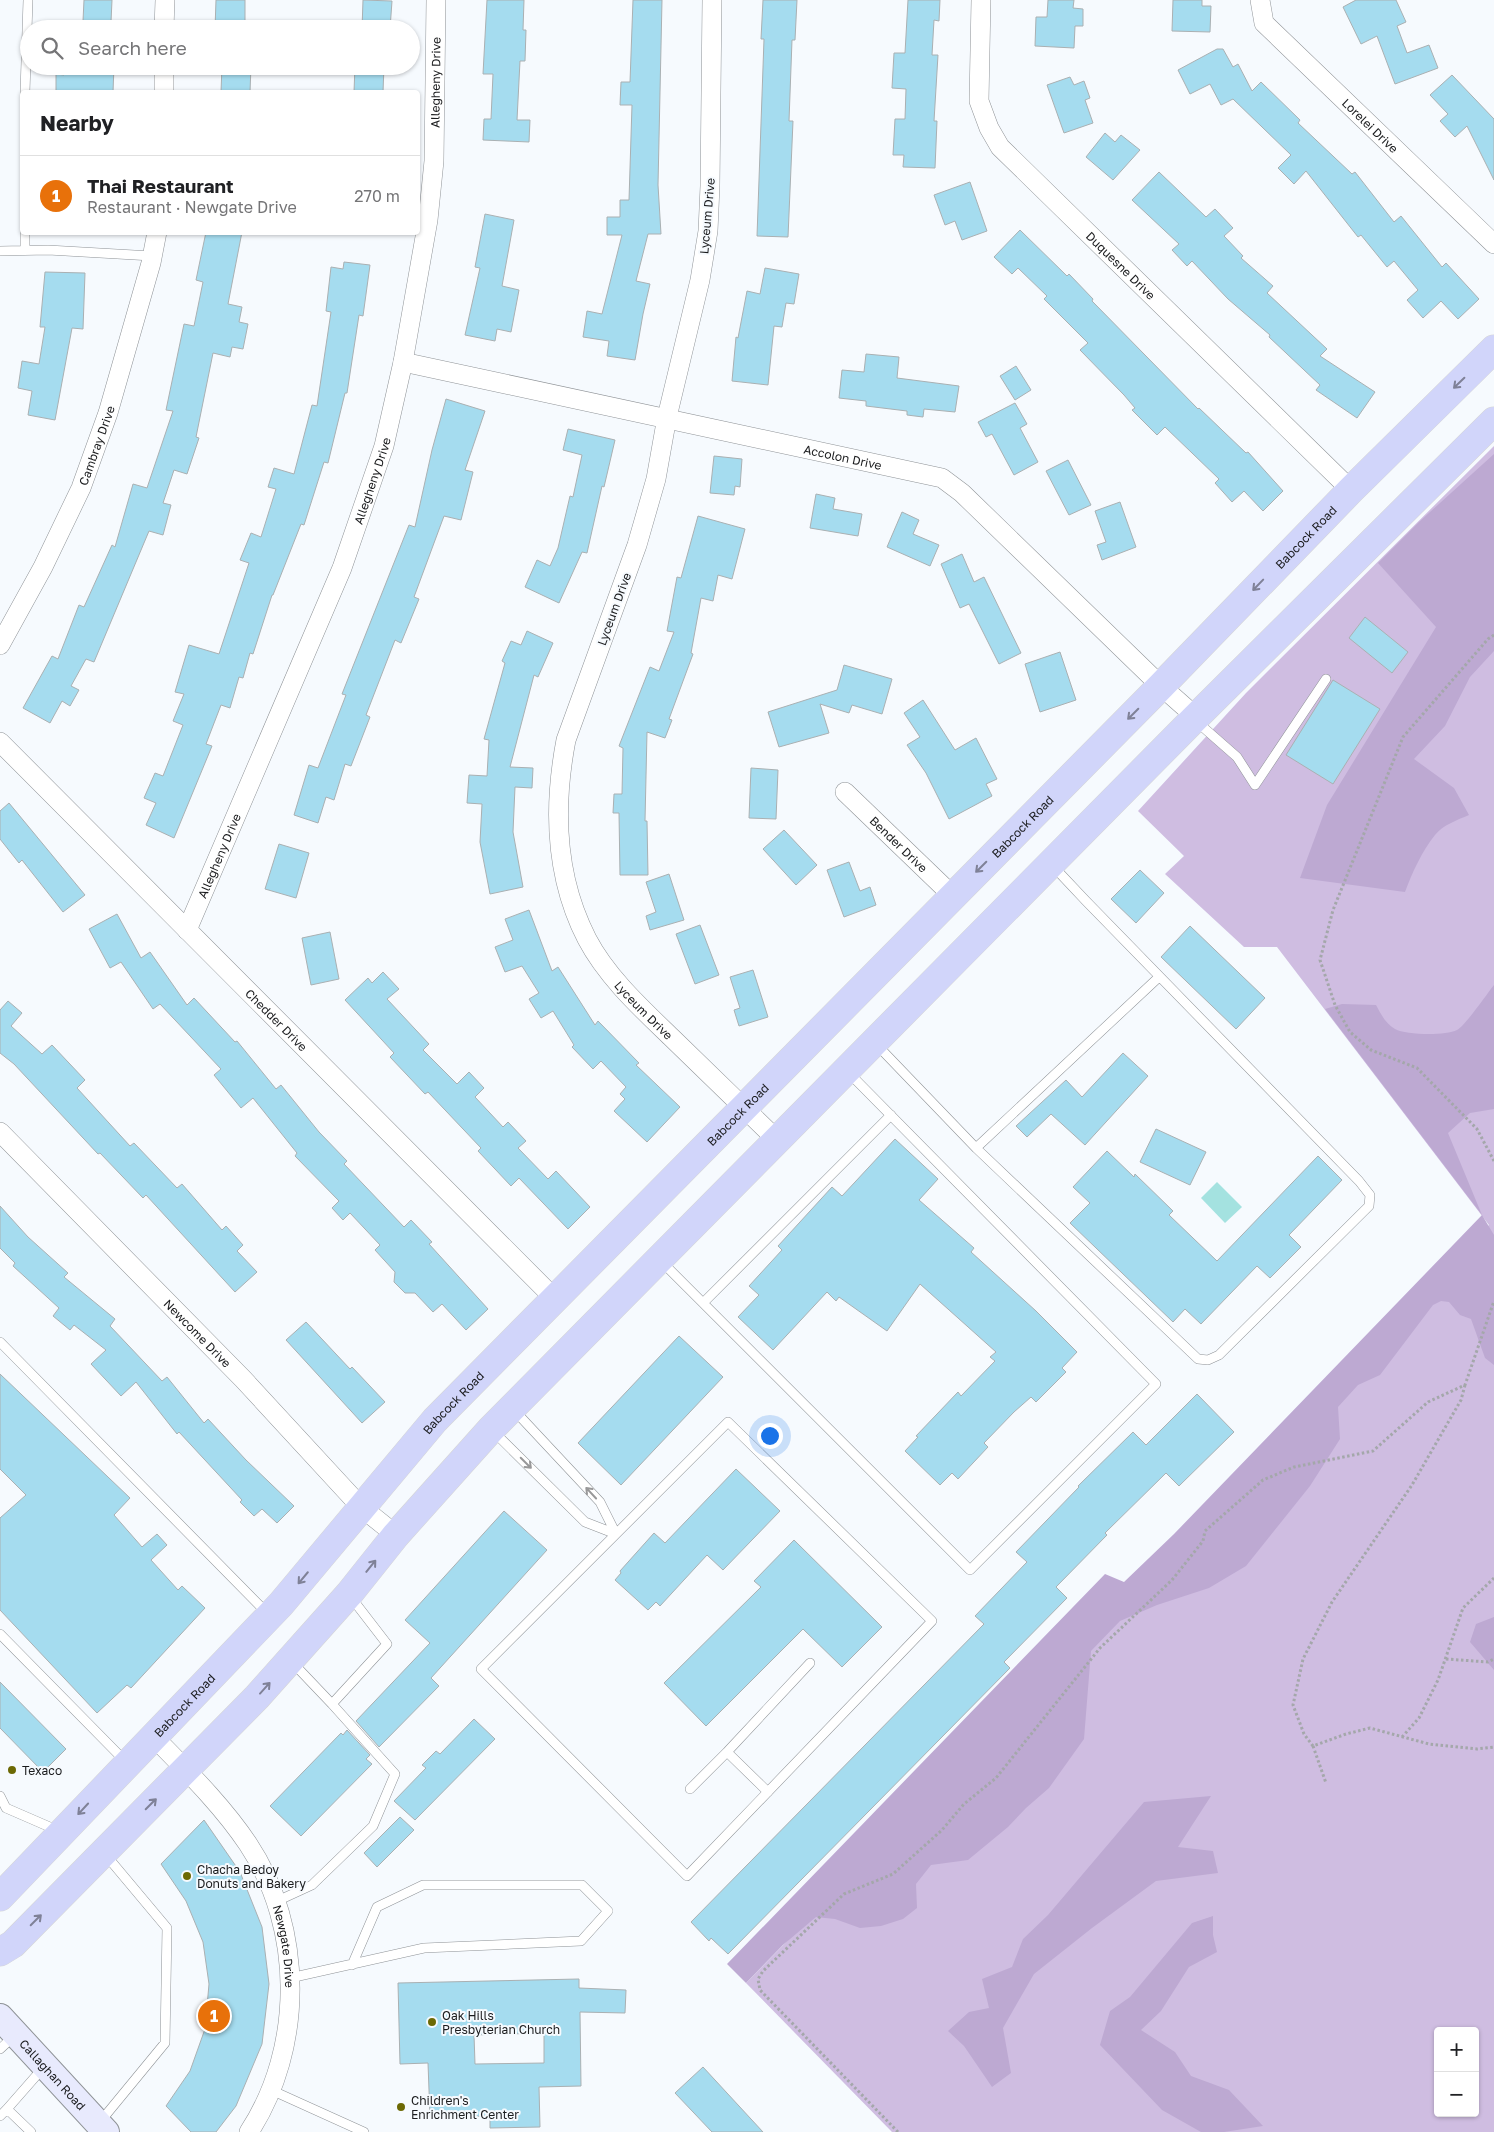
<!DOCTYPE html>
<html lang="en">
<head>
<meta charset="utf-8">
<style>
	body { margin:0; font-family:"Golos Text",sans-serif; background:#f6f6f6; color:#202124 }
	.controls { position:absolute; right:15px; bottom:15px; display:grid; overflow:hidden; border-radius:5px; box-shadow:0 1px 4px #0004 }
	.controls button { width:45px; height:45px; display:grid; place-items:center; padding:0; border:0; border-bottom:1px solid #e0e0e0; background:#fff; color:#202124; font:25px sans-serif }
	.you { position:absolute; left:769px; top:1435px; width:18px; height:18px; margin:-12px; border:4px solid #fff; border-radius:50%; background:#1a73e8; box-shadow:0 0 0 8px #1a73e833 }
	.badge { display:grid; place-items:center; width:32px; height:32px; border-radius:50%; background:#6c6904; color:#fff; font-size:16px; font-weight:700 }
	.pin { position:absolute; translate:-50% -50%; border:2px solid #fff; box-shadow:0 1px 5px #0006 }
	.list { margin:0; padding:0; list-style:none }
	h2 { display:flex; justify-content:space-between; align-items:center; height:65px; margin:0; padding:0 20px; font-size:21px }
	h2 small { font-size:16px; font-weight:400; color:#757577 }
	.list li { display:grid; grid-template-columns:32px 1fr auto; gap:15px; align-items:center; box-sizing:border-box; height:80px; padding:0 20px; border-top:1px solid #e0e0e0 }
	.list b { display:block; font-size:19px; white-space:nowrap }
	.list p { margin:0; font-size:16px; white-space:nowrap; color:#757577 }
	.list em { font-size:16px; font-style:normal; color:#757577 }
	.icon { flex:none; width:28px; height:28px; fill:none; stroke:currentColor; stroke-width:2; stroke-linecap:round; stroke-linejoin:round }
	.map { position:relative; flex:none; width:1494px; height:2132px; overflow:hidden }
	.search { position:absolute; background:#fff; box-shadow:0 1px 4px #0004; left:20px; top:20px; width:400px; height:55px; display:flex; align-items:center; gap:12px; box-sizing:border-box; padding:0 18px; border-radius:28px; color:#757577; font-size:19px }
	.panel { position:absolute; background:#fff; box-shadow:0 1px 4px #0004; left:20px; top:90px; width:400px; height:145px; border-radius:5px }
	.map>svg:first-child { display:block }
</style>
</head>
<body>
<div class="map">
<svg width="1494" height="2132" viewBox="0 0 1494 2132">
	<rect width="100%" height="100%" fill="#f6fafe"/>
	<path fill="#cfbde1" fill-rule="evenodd" d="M1494 446V2132H892L746 1983 1489 1225 1277 947H1244L1165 874 1184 856 1138 811 1246 693ZM1438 2031H1475V2113H1438Z"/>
	<path fill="#bda9d2" d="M1494 454V651L1470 677 1445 726 1414 759 1454 788 1469 815C1457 820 1443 825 1435 835 1422 851 1412 873 1405 892L1300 878 1327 805 1436 627 1378 563 1419 522Z
		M1494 985V1109L1470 1113 1448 1133 1482 1215 1494 1235V1365L1485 1358 1471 1319 1460 1315 1449 1302 1441 1301 1433 1305 1380 1375 1358 1385 1338 1407 1340 1439 1310 1486 1246 1566 1209 1588 1157 1605 1120 1621 1091 1651 1084 1739 1049 1788 1026 1808 1008 1827 968 1860 931 1865 916 1884 917 1908 903 1919 881 1926 860 1928 835 1919 816 1917 783 1945 746 1983 727 1964 1105 1574 1124 1582 1174 1534 1482 1215 1325 1009 1342 1004 1376 1005C1381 1014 1385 1023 1395 1029 1406 1035 1445 1036 1457 1030 1465 1026 1486 995 1494 985Z
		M1494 1617V1670L1470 1642 1476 1624Z
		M1211 1796 1178 1847 1213 1851 1218 1873 1156 1881 1092 1928 1034 1974 1003 2028 1011 2073 992 2087 964 2046 948 2031 969 2012 989 2008 982 1979 1012 1967 1023 1939 1048 1915 1144 1802Z
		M1213 1916V1935L1217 1952 1189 1967 1161 2011 1141 2030 1175 2052 1191 2076 1229 2090 1263 2126 1224 2132H1201L1162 2110 1100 2045 1110 2011 1130 1997 1192 1923Z"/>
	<path fill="#a4e2e0" d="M1217 1182 1242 1207 1225 1223 1201 1198Z"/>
	<path fill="#a5dcef" stroke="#aab0b2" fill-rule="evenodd" d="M84 0H112L111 22 83 21Z
		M216 0H245V29H215Z
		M363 0 392 1 390 29H362Z
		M487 0H524L523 30H526L525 61H520L517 120H530L529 142 483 140 484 119H491L493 74H483Z
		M633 0H662L658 185 661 234H648L636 281 650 284 643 314 635 360 607 356 609 341 583 337 587 311 602 314 622 235H607V217H620V200H629L632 105H620L621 82H630Z
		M763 0H797L795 40H792L789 121H793L788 237 757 236 764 39H761Z
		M908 0H940L939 21 934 20 932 55H938L934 121H937L935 168 903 167 904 155H893L895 119H905L906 89 892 88 894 53H905Z
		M1048 0H1074L1073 8 1083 9V26H1075L1074 48 1035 46 1036 17H1047Z
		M1173 0H1202V6H1211L1210 32 1172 31Z
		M1356 0H1396L1406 22 1397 26 1407 53 1429 45 1438 68 1395 84 1377 36 1361 44 1343 7Z
		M1217 49H1223L1233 67 1238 64 1252 91 1261 82 1300 120 1298 123 1352 174 1355 172 1394 222 1401 216 1442 267 1446 263 1479 299 1458 319 1441 301 1423 318 1407 300 1418 290 1394 261 1387 267 1361 235 1358 237 1306 171 1294 184 1278 168 1291 155 1233 99 1221 105 1210 84 1190 94 1178 70Z
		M64 66H114L113 92H56V74L64 75Z
		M222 66H251L250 92H221Z
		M355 66H384L383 92H354Z
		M1452 75 1494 119V180L1467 126 1455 137 1440 121 1448 114 1430 95Z
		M1070 77 1074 85 1084 81 1090 98 1085 100 1093 123 1064 133 1047 85Z
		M1105 133 1115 142 1121 135 1140 150 1113 180 1086 157Z
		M1159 172 1206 217 1215 209 1233 228 1224 236 1243 256 1241 258 1273 286 1267 293 1327 349 1320 356 1375 392 1357 418 1316 390 1320 385 1269 337 1270 335 1228 299 1192 261 1187 266 1172 250 1179 244 1132 200Z
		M970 182 987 231 962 240 955 221 945 225 934 195Z
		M485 214 514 220 502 286 519 290 511 332 497 329 495 341 465 335 480 268 475 267Z
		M1020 230 1067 276 1069 274 1093 299 1092 301 1198 409 1199 408 1246 453 1248 452 1283 491 1263 511 1244 491 1232 502 1215 483 1219 479 1165 427 1157 435 1132 410 1135 408 1124 395 1080 350 1088 343 1044 299 1047 296 1018 268 1012 274 994 257Z
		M206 232H242L228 304 242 307 239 322 248 324 243 349 232 347 230 357 213 353 196 437 199 438 187 474 174 470 163 503 171 505 163 535 149 531 94 662 86 659 71 686 79 690 70 706 62 701 50 723 23 708 52 656 58 659 79 605 84 607 112 545 115 547 133 484 147 488 173 411 166 410 184 324 194 326 203 282 196 280Z
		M344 262 370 265 363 316 359 315 347 393H345L328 463 324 462 304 525 301 524 273 595H272L253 654 250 653 243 678 239 677 230 708 221 705 206 744 212 746 174 838 146 825 156 803 144 798 155 773 163 776 183 725 173 721 184 694 175 692 189 645 219 654 249 563 240 560 251 533 261 537 276 489 268 487 274 468 294 474 312 405 317 406 331 312 326 311 331 267 343 269Z
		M765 268 799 274 794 304 786 303 782 327 774 326 768 385 732 381 736 337 738 338 747 291 760 294Z
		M45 272 85 273 83 329 72 328 55 420 28 415 32 391 18 388 22 361 39 364 45 327H40Z
		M866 354 899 357 897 378 959 386 955 412 924 409 923 417 907 415V411L866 406V401L839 398 842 370 864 372Z
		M1016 366 1031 390 1015 400 1000 376Z
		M446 399 485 411 465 470 473 472 461 520 444 516 414 597 419 599 401 643 395 640 366 715 370 717 351 766 345 764 334 800 326 797 318 823 294 815 309 765 318 768 346 695 342 694 409 525 415 527 432 450Z
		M1015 403 1027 424 1020 428 1038 462 1014 475 992 434 986 437 978 422Z
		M568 429 615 440 604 487 602 486 587 553 582 552 559 603 525 587 537 560 550 566 558 548 570 496 573 497 582 455 563 450Z
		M714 456 742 459 740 487 735 486 734 495 710 493Z
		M1068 460 1091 505 1069 515 1046 471Z
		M816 494 835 498 833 509 862 514 858 536 810 528Z
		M1120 502 1136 547 1102 560 1097 545 1106 542 1095 511Z
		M902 512 919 520 913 534 939 545 930 566 887 547Z
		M698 516 745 529 732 579 718 575 713 601 701 598 691 653 693 654 669 719 672 720 665 738 647 732 645 821H647L648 875H620L619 813H613L614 794H622L623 748 619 746 650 667 659 671 674 632 667 631 677 577 681 578Z
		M962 554 974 582 984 577 1021 653 999 664 969 604 960 608 941 564Z
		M1365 617 1408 652 1392 673 1349 638Z
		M527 631 553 643 538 677 534 675 510 767 533 768 532 788 515 787 513 832 523 887 490 894 480 842 482 804 467 803 469 775 487 776 489 740 484 739 505 663 502 661 511 641 521 645Z
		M1060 652 1076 700 1040 712 1025 664Z
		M844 665 892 679 882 714 852 705 849 713 820 704 829 733 779 747 768 712 837 690Z
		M1333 680 1380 709 1333 784 1286 755Z
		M923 700 955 750 976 738 997 779 986 784 992 796 949 819 926 773 907 745 920 737 904 713Z
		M751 768 778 770 776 819 749 818Z
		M9 803 85 895 63 912 22 860 19 863 0 839V811Z
		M784 830 817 865 796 885 763 849Z
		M279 844 309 853 296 898 265 889Z
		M849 862 860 891 870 887 876 905 844 917 827 870Z
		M1140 870 1164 893 1136 923 1111 899Z
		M669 874 684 920 650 930 646 916 656 912 646 882Z
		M529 910 552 971 558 967 595 1025 598 1021 639 1063 636 1065 680 1107 647 1142 614 1111 625 1099 620 1094 626 1087 601 1061 593 1069 572 1047 574 1045 553 1011 541 1018 529 999 539 993 522 966 505 972 495 947 513 940 505 919Z
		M117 914 141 958 150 952 187 1005 194 998 235 1042 237 1041 276 1089 281 1085 319 1132 347 1161 344 1164 404 1227 411 1220 432 1242 429 1244 488 1309 466 1330 442 1304 433 1312 415 1293H405L394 1282 395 1272 375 1250 380 1245 350 1213 343 1220 332 1208 339 1201 295 1156 297 1153 253 1098 241 1108 214 1075 221 1069 160 1004 153 1009 121 962 110 968 89 929Z
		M700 925 719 975 695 984 676 934Z
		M1190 926 1265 998 1236 1029 1161 957Z
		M330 932 339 979 311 985 302 938Z
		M753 970 768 1017 739 1026 734 1010 740 1008 730 977Z
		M383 972 399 989 387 999 429 1044 423 1050 457 1084 469 1072 484 1088 475 1097 503 1127 508 1122 526 1141 518 1148 548 1179 556 1171 590 1207 568 1229 519 1178 511 1186 478 1151 481 1148 428 1092 425 1094 390 1057 394 1053 345 1000 368 978 372 983Z
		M8 1001 22 1013 11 1026 42 1054 52 1045 85 1080 77 1088 130 1146 134 1143 177 1188 182 1184 222 1230 226 1226 243 1245 237 1251 257 1272 235 1292 146 1195 143 1198 100 1153 98 1154 14 1064 0 1053V1010Z
		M1123 1053 1148 1076 1085 1145 1051 1114 1027 1137 1016 1126 1066 1080 1082 1097Z
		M1156 1129 1206 1152 1190 1185 1140 1162Z
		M895 1139 938 1179 919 1200 974 1248 971 1252 1036 1311 1077 1352 1062 1368 1066 1372 1036 1402 1031 1397 1014 1412 984 1443 988 1447 958 1479 952 1473 940 1485 905 1451 918 1437 916 1436 958 1392 961 1396 995 1361 990 1357 996 1352 920 1284 887 1331 839 1297 836 1301 827 1292 773 1350 738 1317 759 1295 749 1286 782 1250 778 1246 832 1187 842 1196Z
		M1107 1151 1134 1177 1135 1174 1173 1211 1169 1215 1217 1261 1318 1156 1342 1180 1289 1235 1301 1247 1270 1278 1257 1266 1201 1324 1185 1309 1173 1322 1070 1223 1090 1203 1073 1187Z
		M0 1206 28 1237 68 1273 64 1277 115 1319 110 1326 162 1381 167 1377 204 1423 208 1419 246 1460 294 1506 277 1523 262 1509 254 1516 240 1502 242 1500 179 1432 177 1434 136 1382 121 1396 91 1364 106 1350 74 1325 70 1330 53 1316 59 1308 13 1266 15 1263 0 1248Z
		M306 1322 350 1369 352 1367 385 1402 362 1423 286 1340Z
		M679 1336 723 1377 621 1485 578 1443Z
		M0 1374 130 1498 114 1515 142 1547 157 1534 167 1545 151 1560 178 1590 182 1586 205 1608 131 1688 127 1685 97 1713 0 1610V1518L26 1495 0 1469Z
		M1197 1394 1234 1432 1179 1486 1166 1473 1105 1533 1107 1535 1056 1587 1067 1598 1004 1662 1010 1668 728 1954 711 1938 709 1941 691 1922 984 1624 975 1616 1027 1562 1016 1552 1079 1487 1078 1486 1133 1432 1146 1445Z
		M736 1469 780 1511 723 1570 707 1555 660 1606 656 1602 648 1610 615 1580 621 1573 620 1571 654 1533 665 1543Z
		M504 1511 547 1550 431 1678 439 1686 379 1747 356 1721 430 1643 405 1620Z
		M794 1540 882 1627 842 1667 803 1629 706 1726 664 1683 761 1587 754 1581Z
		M0 1682 66 1749 43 1772 0 1728Z
		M474 1719 495 1739 415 1820 394 1801 426 1768 422 1765 436 1751 440 1754Z
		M347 1730 370 1755 366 1759 372 1764 301 1836 270 1806 341 1733 343 1735Z
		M400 1817 414 1830 377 1867 364 1853Z
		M204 1820 240 1872 262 1927 269 1984 262 2044 236 2106 216 2132H191L166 2106 190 2071 205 2029 209 1984 203 1942 186 1901 161 1864Z
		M579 1979V1988L626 1990 625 2013 580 2012 581 2086 539 2087 540 2127 490 2128V2116L430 2117 428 2063 400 2064 398 1983ZM544 2033V2063L475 2064 474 2035Z
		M703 2067 763 2132H712L675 2093Z"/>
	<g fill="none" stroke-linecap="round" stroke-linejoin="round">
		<g stroke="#8f9397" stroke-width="10">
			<path id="service" d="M25 92 28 0
				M25 232V250
				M0 251 48 250 152 256
				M1196 721 1237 757 1255 785 1326 679
				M877 1045 976 1148 1198 1359 1208 1360 1219 1355 1369 1206 1370 1195 1359 1181 1086 901 1053 866
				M976 1148 1159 977
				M660 1260 970 1570 1156 1384 848 1072
				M703 1303 891 1115
				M0 1342 268 1614
				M514 1410 600 1502 616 1534
				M728 1422 932 1621 687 1876 481 1669Z
				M494 1432 585 1522 616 1534
				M0 1634 125 1761
				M292 1662 332 1704 387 1644 350 1596
				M690 1789 727 1752
				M768 1792 727 1752 810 1663
				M0 1796 6 1808 59 1831
				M275 1902 312 1885 373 1826 395 1774 332 1704
				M290 1978 424 1948 581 1941 608 1911 582 1885H423L377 1907 352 1965
				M0 2049 14 2036
				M271 2090 364 2132
				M0 2116 7 2109
				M100 2122 165 2043 167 1928 105 1854
				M31 2132 7 2109 43 2068"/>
		</g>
		<g stroke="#8f9397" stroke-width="20">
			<g id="minor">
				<path id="s1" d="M712 0 710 186 708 231 700 280 667 417 656 479 637 545 566 740C553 808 555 877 587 939 607 977 641 1008 671 1037 706 1071 741 1105 777 1140"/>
				<path id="s2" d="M981 0 979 101 989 128 1000 147 1351 490"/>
				<path id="s3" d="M1260 0 1264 23 1494 244"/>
				<path d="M164 29 165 0"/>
				<path d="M164 92V66"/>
				<path id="s4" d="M403 362 942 478 962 493 1161 686 1196 717"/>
				<path id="s5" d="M0 645 43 567 81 488 108 413 151 263 157 232"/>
				<path id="s6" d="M0 742 554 1298"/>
				<path id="s7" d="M845 792 953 896"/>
				<path id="s8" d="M187 930 342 568 384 446 403 362 428 220 434 161 436 0"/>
				<path id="s9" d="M0 1132 243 1379 361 1507 396 1535"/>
				<path id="s10" d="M153 1736C186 1770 222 1805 248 1844 304 1928 304 2048 249 2132"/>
			</g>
		</g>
		<g stroke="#8f9397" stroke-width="28">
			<g id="secondary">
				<path id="s11" d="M0 2017 106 2132"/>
			</g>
		</g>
		<g stroke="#d6d6d6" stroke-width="29">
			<g id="primary">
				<path id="s12" d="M0 1897 281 1604 435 1420 1161 686 1351 490 1494 349"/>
				<path d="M0 1952 13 1944 257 1697 349 1594 396 1535 491 1429 1194 719 1494 421"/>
			</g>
		</g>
		<path stroke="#a4a7aa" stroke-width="3" stroke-dasharray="2.5 2.5" stroke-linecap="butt" d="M1494 635 1488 639 1403 737 1333 910 1320 960 1335 1005 1350 1032 1371 1050 1417 1068 1477 1129 1494 1161
			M1465 1385 1461 1400 1412 1485 1332 1602 1303 1659 1293 1705 1304 1734 1313 1746 1346 1734 1370 1728 1429 1744 1477 1749 1494 1747
			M1446 1659 1488 1662 1494 1659
			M1402 1737 1419 1718 1438 1680 1463 1608 1494 1578
			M1313 1746 1326 1783
			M898 2132 760 1990 758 1979 763 1971 844 1894 893 1874 942 1830 964 1804 996 1778 1100 1648 1172 1580 1203 1541 1205 1531 1263 1480 1294 1467 1373 1451 1428 1402 1465 1385 1494 1301"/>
		<use href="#service" stroke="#fff" stroke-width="9"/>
		<use href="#minor" stroke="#fff" stroke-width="19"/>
		<use href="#secondary" stroke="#e8eafd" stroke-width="26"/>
		<use href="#primary" stroke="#d1d5fa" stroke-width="28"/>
	</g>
	<defs><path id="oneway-shaft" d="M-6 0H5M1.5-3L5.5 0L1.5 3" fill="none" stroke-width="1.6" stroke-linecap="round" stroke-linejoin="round" transform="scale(1.25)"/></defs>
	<g stroke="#7f8197">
		<use href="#oneway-shaft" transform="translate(1459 383) rotate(136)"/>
		<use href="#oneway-shaft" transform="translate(1258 585) rotate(134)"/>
		<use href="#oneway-shaft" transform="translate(1133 714) rotate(135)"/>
		<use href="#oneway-shaft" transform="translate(981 867) rotate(135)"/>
		<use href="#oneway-shaft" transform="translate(371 1566) rotate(-51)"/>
		<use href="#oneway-shaft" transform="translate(303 1578) rotate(130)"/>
		<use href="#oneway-shaft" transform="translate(265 1688) rotate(-48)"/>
		<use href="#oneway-shaft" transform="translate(151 1804) rotate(-45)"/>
		<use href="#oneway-shaft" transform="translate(83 1809) rotate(133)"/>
		<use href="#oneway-shaft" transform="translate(36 1920) rotate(-45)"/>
	</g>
	<g stroke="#989899">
		<use href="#oneway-shaft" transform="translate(526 1463) rotate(45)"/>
		<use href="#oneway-shaft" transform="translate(591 1493) rotate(-133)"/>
	</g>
	<g fill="#6c6904" stroke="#f6fafe" stroke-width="2">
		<circle cx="12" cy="1770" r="5"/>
		<circle cx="187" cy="1876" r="5"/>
		<circle cx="432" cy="2022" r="5"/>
		<circle cx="401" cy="2107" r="5"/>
	</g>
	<g text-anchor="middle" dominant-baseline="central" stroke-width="4" stroke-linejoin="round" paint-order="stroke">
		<g font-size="12" fill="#1a1b1d" stroke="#f6fafe">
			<text stroke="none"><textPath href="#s8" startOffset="891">Allegheny Drive</textPath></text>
			<text stroke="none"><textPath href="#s3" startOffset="171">Lorelei Drive</textPath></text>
			<text transform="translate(707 216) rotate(-85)">Lyceum Drive</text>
			<text stroke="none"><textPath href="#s2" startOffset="321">Duquesne Drive</textPath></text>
			<text stroke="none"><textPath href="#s5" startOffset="222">Cambray Drive</textPath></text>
			<text stroke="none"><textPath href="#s4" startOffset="450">Accolon Drive</textPath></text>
			<text stroke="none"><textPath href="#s8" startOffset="486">Allegheny Drive</textPath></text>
			<text stroke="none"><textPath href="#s12" startOffset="1886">Babcock Road</textPath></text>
			<text transform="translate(614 609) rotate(-70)">Lyceum Drive</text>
			<text stroke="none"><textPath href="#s12" startOffset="1481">Babcock Road</textPath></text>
			<text stroke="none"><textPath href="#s7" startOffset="75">Bender Drive</textPath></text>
			<text stroke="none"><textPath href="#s8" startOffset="81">Allegheny Drive</textPath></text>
			<text stroke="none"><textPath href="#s1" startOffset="1056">Lyceum Drive</textPath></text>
			<text stroke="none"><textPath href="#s6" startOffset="392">Chedder Drive</textPath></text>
			<text stroke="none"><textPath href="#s12" startOffset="1076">Babcock Road</textPath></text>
			<text stroke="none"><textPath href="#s9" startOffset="282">Newcome Drive</textPath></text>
			<text stroke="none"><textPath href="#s12" startOffset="671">Babcock Road</textPath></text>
			<text stroke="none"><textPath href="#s12" startOffset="266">Babcock Road</textPath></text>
			<text stroke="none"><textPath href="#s10" startOffset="254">Newgate Drive</textPath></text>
			<text stroke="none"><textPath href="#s11" startOffset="78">Callaghan Road</textPath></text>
		</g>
		<g font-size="12" fill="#1a1b1d" stroke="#f6fafe" text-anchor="start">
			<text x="22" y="1770">Texaco</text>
			<text x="197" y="1869">Chacha Bedoy<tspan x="197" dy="14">Donuts and Bakery</tspan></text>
			<text x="442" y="2015">Oak Hills<tspan x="442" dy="14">Presbyterian Church</tspan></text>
			<text x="411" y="2100">Children's<tspan x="411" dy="14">Enrichment Center</tspan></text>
		</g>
	</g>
</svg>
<div class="controls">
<button>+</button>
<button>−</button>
</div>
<div class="you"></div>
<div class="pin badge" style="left:214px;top:2016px;background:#e8710a">1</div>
<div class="search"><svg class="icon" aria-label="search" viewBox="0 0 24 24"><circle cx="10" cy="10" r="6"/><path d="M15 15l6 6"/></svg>Search here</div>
<section class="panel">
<h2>Nearby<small></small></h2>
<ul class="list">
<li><span class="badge" style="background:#e8710a">1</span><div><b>Thai Restaurant</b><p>Restaurant · Newgate Drive</p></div><em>270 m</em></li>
</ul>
</section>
</div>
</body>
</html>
